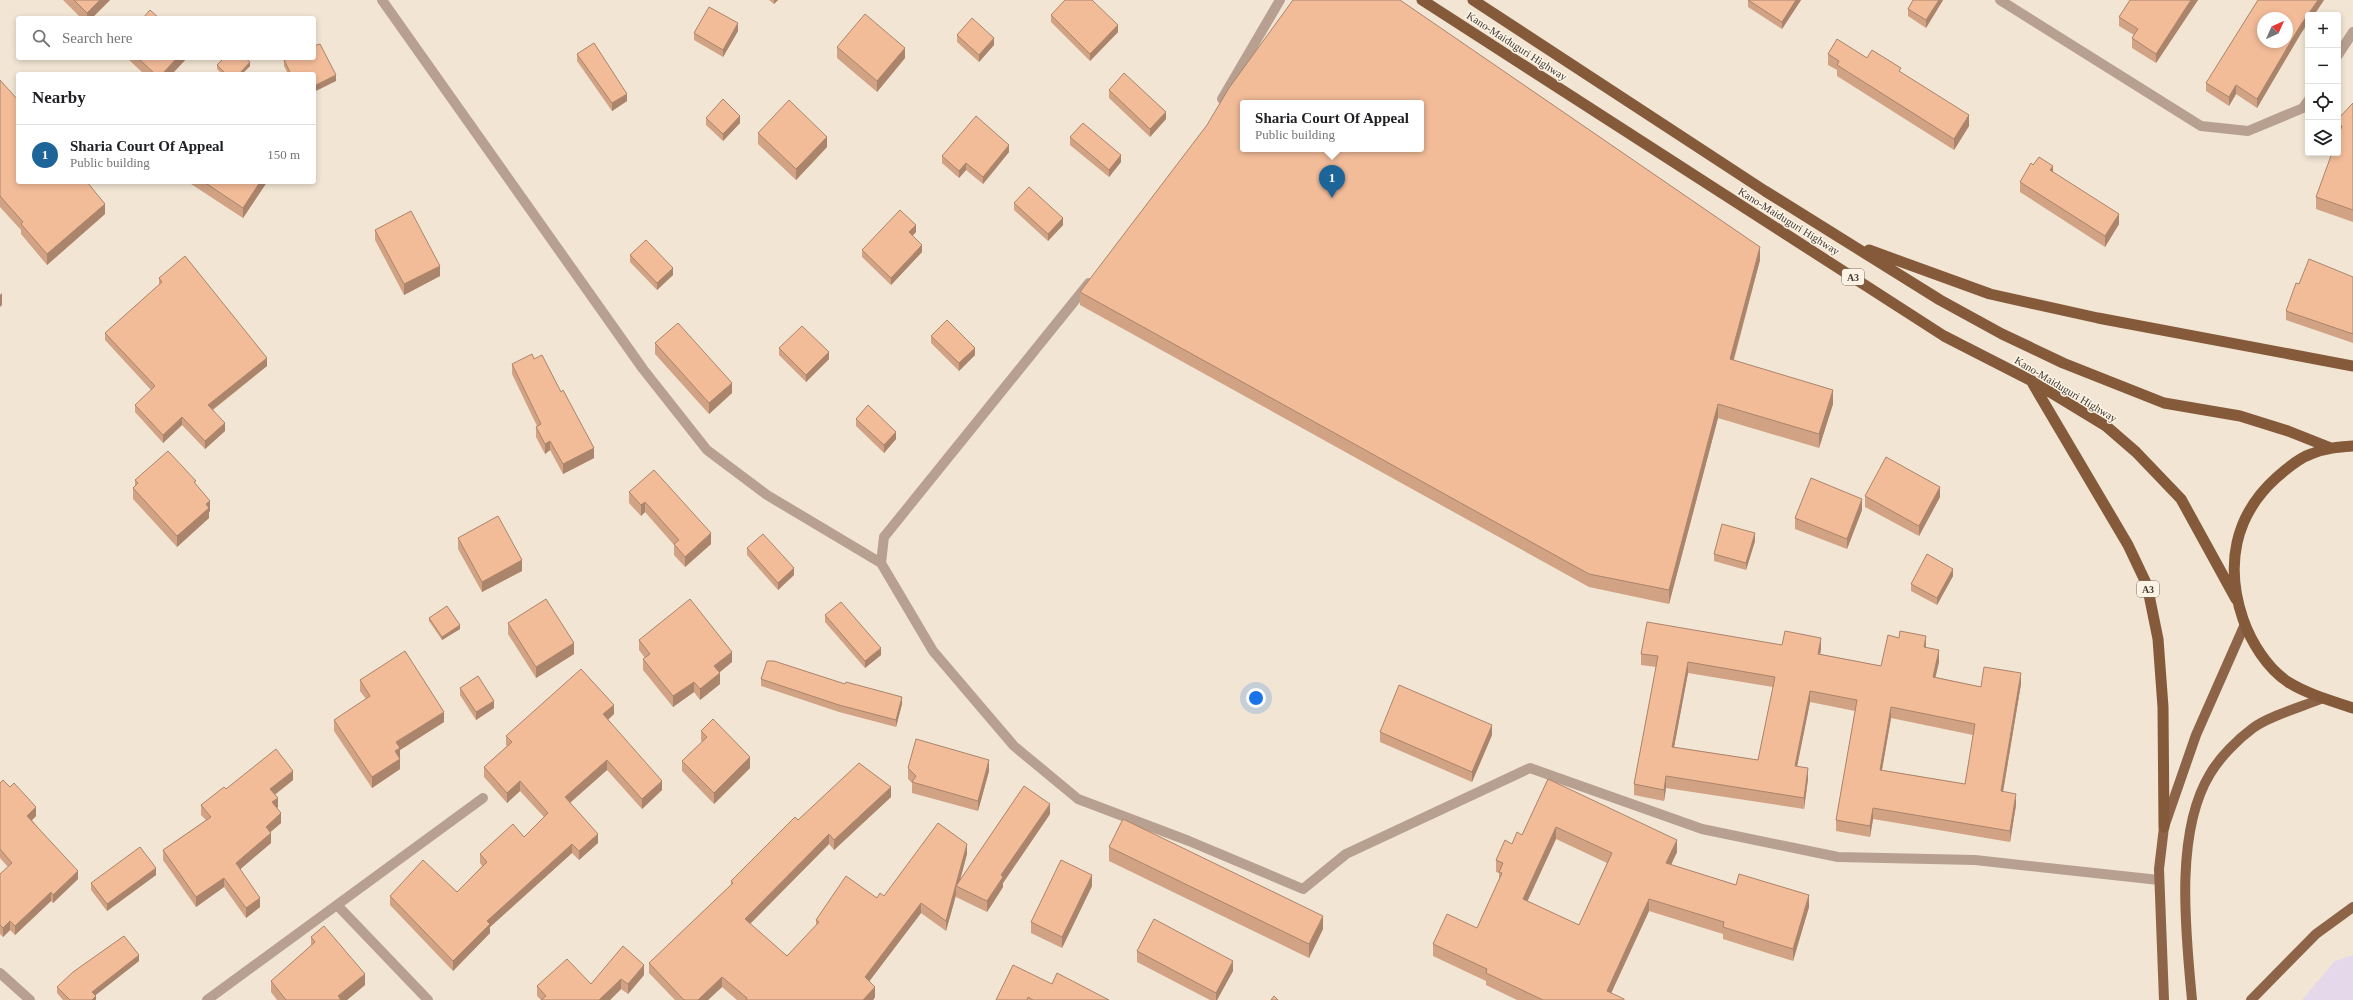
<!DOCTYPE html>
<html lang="en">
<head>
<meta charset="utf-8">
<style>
	body { margin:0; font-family:"Times New Roman",serif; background:#f6f6f6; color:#202124 }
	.controls { position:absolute; right:12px; top:12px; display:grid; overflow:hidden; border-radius:4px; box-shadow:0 2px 6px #0003 }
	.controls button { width:36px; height:36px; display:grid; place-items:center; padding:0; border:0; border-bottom:1px solid #e0e0e0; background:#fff; color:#202124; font:20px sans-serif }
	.compass { position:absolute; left:2257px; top:12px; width:36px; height:36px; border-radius:50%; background:#fff; box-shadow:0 2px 6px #0003; rotate:45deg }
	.you { position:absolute; left:1256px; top:698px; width:14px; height:14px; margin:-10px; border:3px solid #fff; border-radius:50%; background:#1a73e8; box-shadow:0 0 0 6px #1a73e833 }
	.badge { display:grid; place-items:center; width:26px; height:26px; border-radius:50%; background:#1d6498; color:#fff; font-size:13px; font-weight:700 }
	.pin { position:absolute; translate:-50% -33px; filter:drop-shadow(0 1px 2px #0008) }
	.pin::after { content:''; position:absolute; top:21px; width:14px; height:12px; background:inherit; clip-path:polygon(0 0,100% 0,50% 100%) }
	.popup { position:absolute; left:1240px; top:100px; width:184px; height:52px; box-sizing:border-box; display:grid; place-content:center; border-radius:4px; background:#fff; filter:drop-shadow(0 1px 3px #0005); font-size:13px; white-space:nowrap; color:#757577 }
	.popup b { font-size:15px; color:#202124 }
	.popup::after { content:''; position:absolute; left:50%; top:100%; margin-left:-8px; border:8px solid transparent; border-top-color:#fff }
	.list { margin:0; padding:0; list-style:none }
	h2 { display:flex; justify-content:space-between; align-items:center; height:52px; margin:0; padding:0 16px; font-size:17px }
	h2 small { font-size:13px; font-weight:400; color:#757577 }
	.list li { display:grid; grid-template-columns:26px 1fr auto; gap:12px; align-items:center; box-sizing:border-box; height:60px; padding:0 16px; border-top:1px solid #e0e0e0 }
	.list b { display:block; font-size:15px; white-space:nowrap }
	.list p { margin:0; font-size:13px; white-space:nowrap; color:#757577 }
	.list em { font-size:13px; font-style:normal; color:#757577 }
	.icon { flex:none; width:22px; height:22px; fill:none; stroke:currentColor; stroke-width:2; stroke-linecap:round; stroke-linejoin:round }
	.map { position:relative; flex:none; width:2353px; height:1000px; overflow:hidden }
	.search { position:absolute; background:#fff; box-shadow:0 2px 6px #0003; left:16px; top:16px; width:300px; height:44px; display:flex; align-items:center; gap:10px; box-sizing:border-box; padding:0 14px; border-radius:4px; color:#757577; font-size:15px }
	.panel { position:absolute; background:#fff; box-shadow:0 2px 6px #0003; left:16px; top:72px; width:300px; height:112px; border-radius:4px }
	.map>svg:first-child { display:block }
</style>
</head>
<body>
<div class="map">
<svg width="2353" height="1000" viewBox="0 0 2353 1000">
	<rect width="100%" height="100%" fill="#f2e5d4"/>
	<path fill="#e6d8eb" d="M2353 955V1000H2302L2335 961Z"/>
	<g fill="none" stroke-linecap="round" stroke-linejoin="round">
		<path stroke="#b8a091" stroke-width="10" d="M382 0 643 369 707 450 767 495 881 563 933 651 1014 746 1078 799 1189 841 1303 889 1346 854 1530 768 1702 829 1838 857 1975 860 2159 880
			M2000 0 2201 126 2248 131 2303 108 2308 101
			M2338 55 2353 32
			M1222 99 1280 0
			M881 563 884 537 1089 283
			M337 905 428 1000
			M0 973 30 1000
			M207 1000 483 798"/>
		<path stroke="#8d6448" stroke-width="10" d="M2164 1000 2159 869 2164 827 2196 735 2245 624
			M2192 1000C2186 934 2174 833 2210 774 2220 757 2238 739 2253 728 2269 716 2304 706 2323 698
			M2251 1000 2316 934 2353 907"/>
		<path stroke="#855a3a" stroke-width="11" d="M1422 0 1944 336 2032 381 2106 426 2136 452 2181 499 2236 599
			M1473 0 1765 191 1940 300 2002 334 2063 363 2164 403 2240 416 2288 431 2331 448
			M1869 250 1990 294 2098 318 2353 366
			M2033 384 2128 545 2147 585 2158 639 2163 707 2164 827
			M2353 446C2339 447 2325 448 2311 454 2299 458 2286 469 2276 478 2234 516 2225 566 2243 619 2251 642 2267 668 2288 682 2307 694 2332 701 2353 708"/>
	</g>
	<path fill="#d1a284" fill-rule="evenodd" d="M63 0H110L92 18H81Z
		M769 0H778L774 4Z
		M1748 0H1801L1782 29 1748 7Z
		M1943 0 1926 28 1908 16V9Z
		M2130 0H2198L2156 63 2132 48V38L2134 35 2119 26V17Z
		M2324 0 2314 15H2308L2300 35 2257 108 2236 94 2229 106 2206 91V83Z
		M1051 15 1118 32 1090 61 1051 22Z
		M738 31 723 57 694 40V33Z
		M957 35 994 45 979 62 957 42Z
		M837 47 905 58 877 92 837 58Z
		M577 54 627 101 612 111 577 61Z
		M1828 54 1867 58 1969 126 1954 150 1837 76V70L1828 65Z
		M127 58H187L172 74H144Z
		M284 60 336 81 314 74H288L284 66Z
		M217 65 250 66 242 74H222L217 69Z
		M0 80 105 214 47 265 21 234V230L0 207Z
		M1109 90 1166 119 1150 137 1109 98Z
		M2353 103V222L2316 209V197L2338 153V119Z
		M706 118 740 123 723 141 706 125Z
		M758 133 827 147 796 180 758 144Z
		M1070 137 1121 162 1109 177 1070 145Z
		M1009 152 983 184 966 170 959 178 942 163V156Z
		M2033 165 2053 172 2119 224 2105 247 2020 192V182Z
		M191 182H267L243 218 191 184Z
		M1014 203 1063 225 1048 241 1014 210Z
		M375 230 440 276 404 295 375 240Z
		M916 232 912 236 922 252 891 285 862 257V250Z
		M630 255 673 275 657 290 630 262Z
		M1760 260 1734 360 1833 404 1819 448 1718 418 1669 604 1589 587 1080 305V292Z
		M2353 277V343L2286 320V311L2299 284Z
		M159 278 267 366 213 410 225 431 205 449 182 425 163 443 135 412V405L151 390 105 340V333L159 285Z
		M931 336 975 355 959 371 931 343Z
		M655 343 732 393 709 414 655 354Z
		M779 348 829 359 806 382 779 355Z
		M534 359 594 458 563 474 550 450 545 454 536 437V427L537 426 512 374V364Z
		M856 419 896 439 884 453 856 426Z
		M135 480 196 484 210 511 209 512V518L177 547 133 499V488L135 486Z
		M629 492 711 544 685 567 674 555V545L645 512 641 516 629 503Z
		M1865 496 1940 497 1919 536 1865 507Z
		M1862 510 1847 549 1795 529V518Z
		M458 538 522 571 482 592 458 549Z
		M1755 541 1746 570 1714 561V554Z
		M747 548 794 575 778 590 747 555Z
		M1953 576 1937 605 1911 591V584Z
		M825 615 881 655 865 668 825 622Z
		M429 618 460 629 442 640 429 621Z
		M508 623 574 654 536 678 508 634Z
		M639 640 732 662 719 672 720 684 700 700 694 692 673 707 643 670V659L645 658 639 650Z
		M1782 645 1821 649 1820 654 1881 666 1926 647 1939 662 1935 677 1981 687 2021 684 2003 792 2016 805 2010 842 1873 819 1870 837 1836 831V820L1855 711 1810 702 1797 766 1808 779 1804 809 1666 788 1664 801 1634 795V784L1656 667 1641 665V654ZM1688 673 1773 687 1758 760 1674 747ZM1891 718 1973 735 1965 784 1882 770Z
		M761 679 902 704 896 727 839 712 761 686Z
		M360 680 444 722 400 750V769L372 788 334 731V720L366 699 360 691Z
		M460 688 494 708 476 720 460 695Z
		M614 714 608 720 662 790 642 809 607 770 570 803 598 843 579 860 572 853 490 927V933L453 971 390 905V896L457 892 482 866 480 863V854L524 837 544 817 520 791 507 803 484 777V767L507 746 506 745V736Z
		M701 731 750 768 714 804 682 771V761L702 742 701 741Z
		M1380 732 1492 735 1472 782 1380 742Z
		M908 768 989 771 978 811 912 793V783L908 779Z
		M1548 779 1677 852 1671 865 1809 907 1793 961 1723 939V934L1649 911 1611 993 1624 1000H1517L1486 985V981L1433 956V944L1477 928 1499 880V873L1496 872V860L1522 835ZM1556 839 1607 863 1579 925 1527 901Z
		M293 780 275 795 278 807 277 808 281 823 270 832 271 843 240 869 260 907 246 918 224 887 196 907 163 860V850L206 820 201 815V805L226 789Z
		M0 783 36 816 32 820 78 879 53 903 51 901 15 935 10 930 3 937 0 934V874L8 867 0 858Z
		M891 797 834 850 829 844 750 924 787 956 816 926V920L877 898 884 896 967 854 960 881 1050 814 1003 883V887L987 912 956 897V895L946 931 921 913 869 981 875 997 873 1000H737L722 987 708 1000H675L649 973V963L731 885V881L798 820Z
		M1109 847 1323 929 1309 958 1109 861Z
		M156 875 107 911 91 890V883Z
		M1092 886 1062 948 1031 933V922Z
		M311 937 365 985 347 1000H277L271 992V981L311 946Z
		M1137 951 1233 971 1217 1000H1210L1137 962Z
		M139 961 95 995 96 1000H63L57 993V987Z
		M644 975 628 994 621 989 610 1000H541L537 996V986L591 984Z
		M1052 984 1109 1000H996Z"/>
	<path fill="#aa846b" d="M100 0H110L92 18H87V13Z
		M774 0H778L774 4Z
		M1796 0H1801L1782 29V22Z
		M1939 0H1943L1926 28V20Z
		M2191 0H2198L2156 63V54Z
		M2318 0H2324L2314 15H2308V23L2300 35 2257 108V99L2300 26Z
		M738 23V31L723 57V50Z
		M1118 25V32L1090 61V54Z
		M994 38V45L979 62V55Z
		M905 48V58L877 92V81Z
		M177 58H187L172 74H162Z
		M250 62V66L242 74H239Z
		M336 75V81L314 92V86Z
		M2236 85V94L2229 106V97Z
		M627 94V101L612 111V103Z
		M1166 112V119L1150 137V129Z
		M1969 115V126L1954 150V139Z
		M740 116V123L723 141V134Z
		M827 137V147L796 180V169Z
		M1009 145V152L983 184V177Z
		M1121 155V162L1109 177V170Z
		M966 163V170L959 178V171Z
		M2053 166V176L2050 170Z
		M260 182H267L243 218V208Z
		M105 204V214L47 265V254Z
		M2119 214V224L2105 247V236Z
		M1063 218V225L1048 241V234Z
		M916 225V232L909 240V232Z
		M922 245V252L891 285V278Z
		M1760 247V260L1730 372V359Z
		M440 266V276L404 295V284Z
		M673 268V275L657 290V283Z
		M2 293V305L0 307V295Z
		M975 348V355L959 371V363Z
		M829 352V359L806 382V375Z
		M267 358V366L208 413V405Z
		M732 383V393L709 414V403Z
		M1833 390V404L1819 448V434Z
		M1718 404V418L1669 604V590Z
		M182 417V425L163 443V435Z
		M225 423V431L205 449V441Z
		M896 432V439L884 453V445Z
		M550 441V450L545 454V444Z
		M594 448V458L563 474V464Z
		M1940 487V497L1919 536V526Z
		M1862 499V510L1847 549V539Z
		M210 501V511L209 512V518L177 547V536L206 504Z
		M645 502V512L641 516V505Z
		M711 533V544L685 567V557Z
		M1755 533V541L1746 570V563Z
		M522 560V571L482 592V582Z
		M794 568V575L778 590V583Z
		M1953 569V576L1937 605V598Z
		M460 625V629L442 640V637Z
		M1926 636V648L1924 647Z
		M1821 638V649L1818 665V654Z
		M574 643V654L536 678V667Z
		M881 648V655L865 668V661Z
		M1939 650V662L1933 688V677Z
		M732 652V662L714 677V666Z
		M1688 662V673L1672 758V747Z
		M720 673V684L700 700V689Z
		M2021 673V684L2001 803V791Z
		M694 682V692L673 707V696Z
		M1810 691V702L1795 777V766Z
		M902 697V704L896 727V720Z
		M494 701V708L476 720V712Z
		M614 705V714L603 724V714Z
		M1891 707V718L1880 781V770Z
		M444 712V722L400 750V769L372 788V777L396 742Z
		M1492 725V735L1472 782V772Z
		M750 757V768L714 804V793Z
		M607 760V770L565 807V797Z
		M989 760V771L978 811V801Z
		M1808 768V779L1804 809V798Z
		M293 771V780L270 798V789Z
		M1666 776V788L1664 801V790Z
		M520 781V791L507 803V793Z
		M662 781V790L642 809V799Z
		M891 787V797L834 850V840Z
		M2016 794V805L2010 842V831Z
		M278 798V807L272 812V802Z
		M1050 804V814L1003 883V887L987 912V901L1001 875Z
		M36 807V816L27 825V816Z
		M1873 808V819L1870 837V826Z
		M281 813V823L266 836V827Z
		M1556 827V839L1523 911V899Z
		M271 833V843L236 873V863Z
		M598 834V843L579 860V851Z
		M829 834V844L745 929V919Z
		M1677 840V852L1666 875V863Z
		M572 844V853L490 927V933L453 971V961L487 921Z
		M967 844V854L958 887 956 886V895L946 931V921Z
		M156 868V875L107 911V904Z
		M78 871V879L53 903V895Z
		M1092 875V886L1062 948V937Z
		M224 878V887L196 907V897Z
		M51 892V901L15 935V926Z
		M1809 895V907L1793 961V949Z
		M260 898V907L246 918V908Z
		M1649 899V911L1608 1000 1607 991Z
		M921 903V913L865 987V977Z
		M1323 916V929L1309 958V944Z
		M10 921V930L3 937V928Z
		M139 955V961L92 998V992Z
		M1233 961V971L1217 1000H1216V993Z
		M644 965V975L628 994V984Z
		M365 974V985L347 1000H338V996Z
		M722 977V987L708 1000H698Z
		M621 979V989L610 1000H599Z
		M875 987V997L873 1000H863Z
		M96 996V1000H92Z"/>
	<path fill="#f3bc99" stroke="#aa846b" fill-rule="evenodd" d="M74 0H100L87 13Z
		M1065 0H1092L1118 25 1090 54 1051 15Z
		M1293 0H1400L1760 247 1730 359 1833 390 1819 434 1718 404 1669 590 1589 574 1080 292 1207 125 1229 88ZM1243 103H1421V149H1243Z
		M1748 0H1796L1782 22Z
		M1913 0H1939L1926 20 1908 9Z
		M2130 0H2191L2156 54 2132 38 2138 29 2119 17Z
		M2258 0H2318L2300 26 2257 99 2236 85 2229 97 2206 83ZM2263 18H2287V42H2263Z
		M709 7 738 23 723 50 694 33Z
		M150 10 159 18H143Z
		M865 14 905 48 877 81 837 47Z
		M972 18 994 38 979 55 957 35Z
		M1837 39 1867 58 1872 50 1901 68 1899 71 1969 115 1954 139 1837 65 1839 61 1828 54Z
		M594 43 627 94 612 103 577 54Z
		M320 44 336 75 314 86V74H291L284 60 289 58H314V46Z
		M138 58H177L162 74H155Z
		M224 58H245L250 62 239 74H226L217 65Z
		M1124 73 1166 112 1150 129 1109 90Z
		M0 80 18 100V182H87L105 204 47 254 21 224 23 222 0 196Z
		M723 99 740 116 723 134 706 118Z
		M789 100 827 137 796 169 758 133Z
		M2353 103V210L2316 197 2332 153H2338V137L2342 126 2338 125V119Z
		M976 116 1009 145 983 177 966 163 959 171 942 156Z
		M1083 123 1121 155 1109 170 1070 137Z
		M2039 157 2053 166 2050 170 2119 214 2105 236 2020 182 2031 163 2033 165Z
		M204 182H260L243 208Z
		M1029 187 1063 218 1048 234 1014 203Z
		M900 210 916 225 909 232 922 245 891 278 862 250Z
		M411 211 440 266 404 284 375 230Z
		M646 240 673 268 657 283 630 255Z
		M185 256 267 358 208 405 225 423 205 441 182 417 163 435 135 405 155 386 105 333 162 282 159 278Z
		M2309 259 2353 277V334L2286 311 2296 283 2299 284Z
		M947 320 975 348 959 363 931 336Z
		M678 323 732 383 709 403 655 343Z
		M802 326 829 352 806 375 779 348Z
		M532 354 534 359 542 355 561 392 563 390 594 448 563 464 550 441 545 444 536 427 541 424 512 364Z
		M868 405 896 432 884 445 856 419Z
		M168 451 196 481 194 482 210 501 206 504 209 508 177 536 133 488 138 483 135 480Z
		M1886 457 1940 487 1919 526 1865 496Z
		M654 470 711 533 685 557 674 544 679 540 645 502 641 505 629 492Z
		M1811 478 1862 499 1847 539 1795 518Z
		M498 516 522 560 482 582 458 538Z
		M1722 524 1755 533 1746 563 1714 554Z
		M763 534 794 568 778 583 747 548Z
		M1927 554 1953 569 1937 598 1911 584Z
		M546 599 574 643 536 667 508 623Z
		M690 599 732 652 714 666 720 673 700 689 694 682 673 696 643 659 650 654 639 640Z
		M841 602 881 648 865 661 825 615Z
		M447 606 460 625 442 637 429 618Z
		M1647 622 1782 645 1785 631 1821 638 1818 654 1881 666 1888 635 1899 638 1900 631 1926 636 1924 647 1939 650 1933 677 1981 687 1984 667 2021 673 2001 791 2016 794 2010 831 1873 808 1870 826 1836 820 1857 700 1810 691 1795 766 1808 768 1804 798 1666 776 1664 790 1634 784 1658 656 1641 654ZM1688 662 1775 677 1758 760 1672 747ZM1891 707 1975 724 1965 784 1880 770Z
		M405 651 444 712 396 742 400 748 395 751 400 759 372 777 334 720 370 696 360 680Z
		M767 661H774L845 684 846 682 902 697 896 720 839 705 761 679Z
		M581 669 614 705 603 714 662 781 642 799 607 760 565 797 598 834 579 851 572 844 487 921 490 924 453 961 390 896 423 860 457 892 487 862 480 854 513 824 524 837 548 813 520 781 507 793 484 767 512 742 506 736Z
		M478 676 494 701 476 712 460 688Z
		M1399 685 1492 725 1472 772 1380 732Z
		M713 719 750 757 714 793 682 761 707 737 701 731Z
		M916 739 989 760 978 801 912 782 916 776 908 768Z
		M276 749 293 771 270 789 278 798 272 802 281 813 266 827 271 833 236 863 260 898 246 908 224 878 196 897 163 850 211 817 201 805 224 787 226 789Z
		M859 763 891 787 834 840 829 834 745 919 787 956 819 922 816 920 846 876 877 898 880 893 884 896 938 823 967 844 946 921 921 903 865 977 875 987 863 1000H746L747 998 722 977 698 1000H684L649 963 733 883 731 881 795 817 798 820Z
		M1548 779 1677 840 1666 863 1736 885 1739 874 1809 895 1793 949 1723 927 1724 922 1649 899 1607 991 1624 999V1000H1543L1486 973 1487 969 1433 944 1447 914 1477 928 1502 873 1499 872 1503 863 1496 860 1505 840 1512 844 1517 832 1522 835ZM1556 827 1612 853 1579 925 1523 899Z
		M3 780 10 787 14 783 36 807 27 816 78 871 53 895 51 892 15 926 10 921 3 928 0 925V874L12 863 0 849V783Z
		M1024 786 1050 804 1001 875 1003 877 987 901 956 886Z
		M1123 819 1323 916 1309 944 1109 847Z
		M140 847 156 868 107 904 91 883Z
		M1061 860 1092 875 1062 937 1031 922Z
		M1154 919 1233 961 1216 993 1137 951Z
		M324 926 365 974 338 996 341 1000H286L271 981 315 942 311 937Z
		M124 936 139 955 92 992 96 996 92 1000H70L57 987 73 972Z
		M623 946 644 965 628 984 621 979 599 1000H541L546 996 537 986 567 959 591 984Z
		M1013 965 1052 984 1057 973 1109 1000H1033L1028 997 1027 1000H996Z
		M1274 996 1278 1000H1271Z"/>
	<g text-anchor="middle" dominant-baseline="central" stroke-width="3" stroke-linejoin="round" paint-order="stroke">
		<g fill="#fdf3e5" stroke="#79736a" stroke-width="1">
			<rect x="1842" y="269" width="22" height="16" rx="3"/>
			<rect x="2137" y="581" width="22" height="16" rx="3"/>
		</g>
		<g font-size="10" font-weight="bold" fill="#413c35">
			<text x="1853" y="277">A3</text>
			<text x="2148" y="589">A3</text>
		</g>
		<g font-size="11" fill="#413c35" stroke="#fdf3e5">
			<text transform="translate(1517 46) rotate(33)">Kano-Maiduguri Highway</text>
			<text transform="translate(1789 221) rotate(32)">Kano-Maiduguri Highway</text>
			<text transform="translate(2066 389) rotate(31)">Kano-Maiduguri Highway</text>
		</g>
	</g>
</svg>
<div class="controls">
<button>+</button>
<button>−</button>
<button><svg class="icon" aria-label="locate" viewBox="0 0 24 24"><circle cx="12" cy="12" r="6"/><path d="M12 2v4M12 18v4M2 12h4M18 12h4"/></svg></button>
<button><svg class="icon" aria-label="layers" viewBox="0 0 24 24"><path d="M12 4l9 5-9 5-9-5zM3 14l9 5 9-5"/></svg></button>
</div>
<svg class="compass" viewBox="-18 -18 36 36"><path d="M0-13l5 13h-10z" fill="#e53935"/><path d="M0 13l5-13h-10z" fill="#757577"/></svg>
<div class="you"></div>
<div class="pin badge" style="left:1332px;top:198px">1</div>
<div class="popup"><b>Sharia Court Of Appeal</b>Public building</div>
<div class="search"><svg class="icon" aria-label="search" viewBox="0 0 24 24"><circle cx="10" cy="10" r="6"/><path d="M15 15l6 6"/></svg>Search here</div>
<section class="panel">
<h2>Nearby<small></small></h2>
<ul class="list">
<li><span class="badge">1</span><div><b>Sharia Court Of Appeal</b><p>Public building</p></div><em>150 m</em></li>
</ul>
</section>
</div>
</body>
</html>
